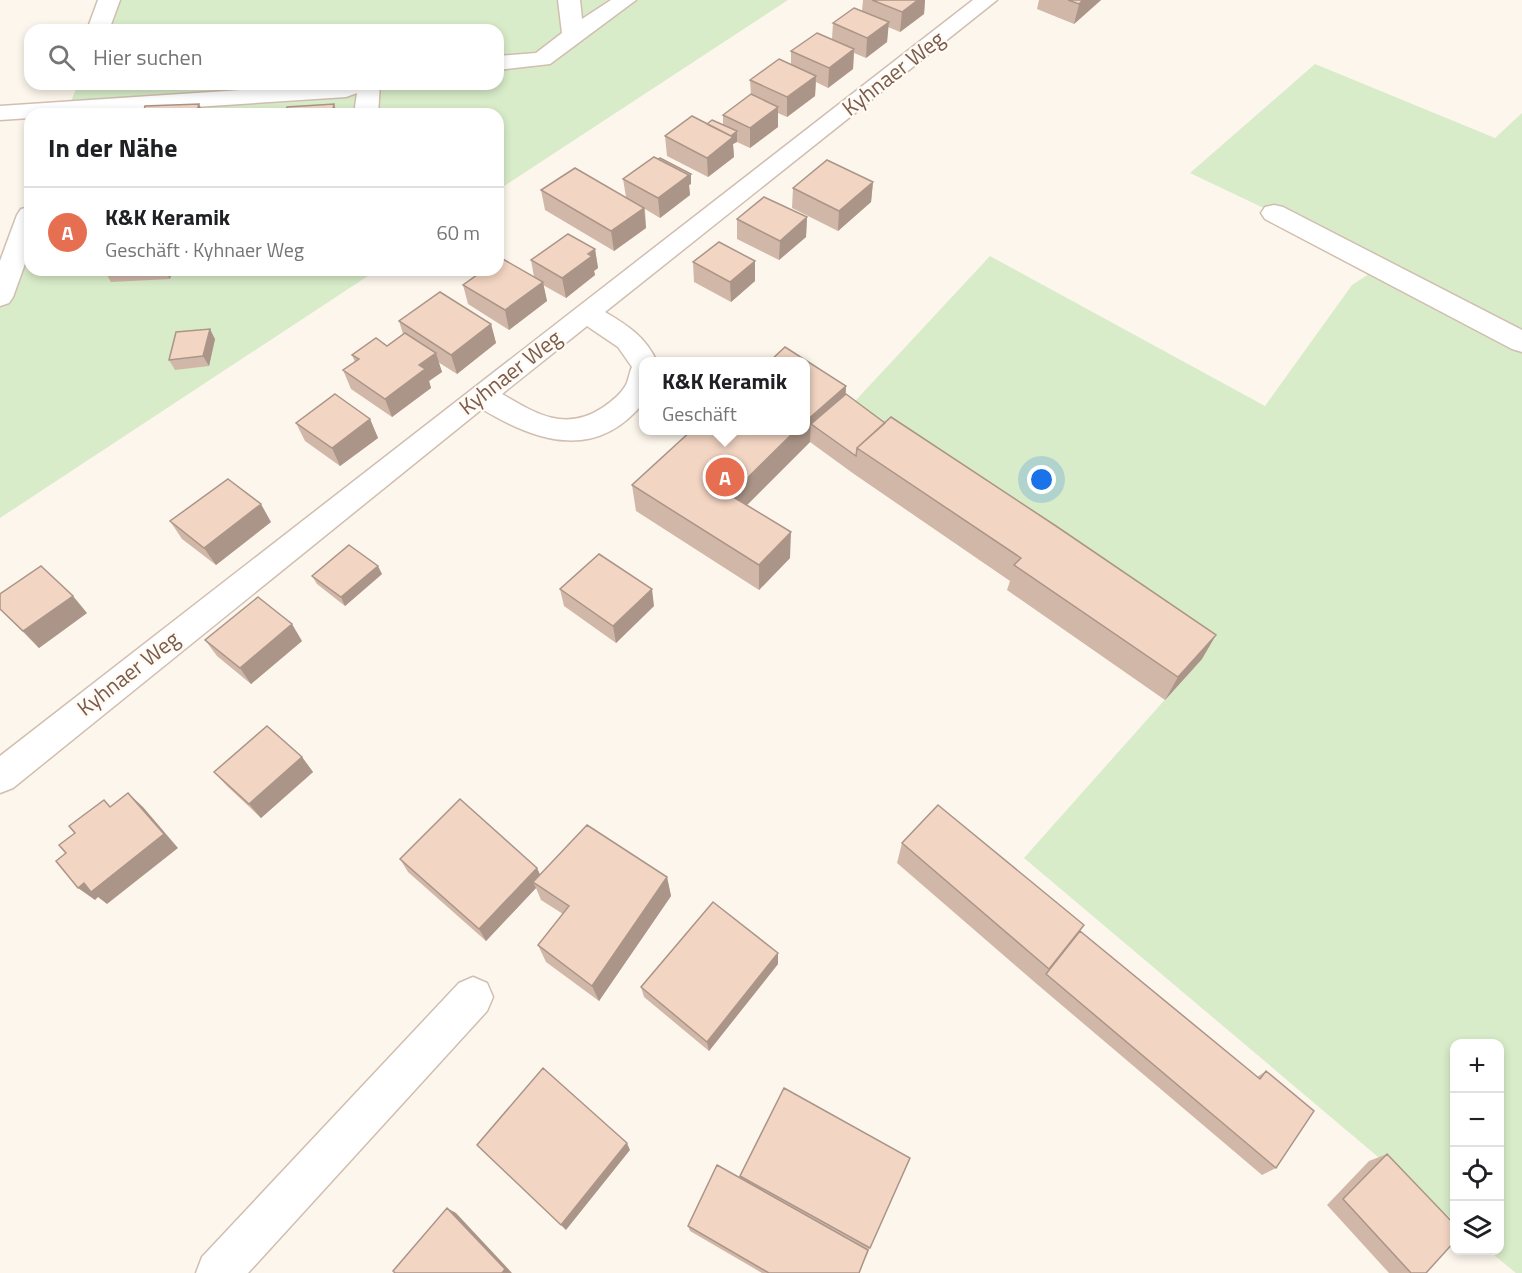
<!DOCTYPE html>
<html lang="de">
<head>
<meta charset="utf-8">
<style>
	body { margin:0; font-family:"Titillium Web",sans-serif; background:#f6f6f6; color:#202124 }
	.controls { position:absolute; right:18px; bottom:18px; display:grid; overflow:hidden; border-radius:12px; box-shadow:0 3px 9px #0003 }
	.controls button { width:54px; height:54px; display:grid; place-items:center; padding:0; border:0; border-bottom:2px solid #e0e0e0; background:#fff; color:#202124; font:30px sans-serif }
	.you { position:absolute; left:1042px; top:480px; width:21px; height:21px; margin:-15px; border:4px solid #fff; border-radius:50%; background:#1a73e8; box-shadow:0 0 0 9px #1a73e833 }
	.badge { display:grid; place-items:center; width:39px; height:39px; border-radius:50%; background:#e76f51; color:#fff; font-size:20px; font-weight:700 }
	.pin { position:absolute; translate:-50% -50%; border:3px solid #fff; box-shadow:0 2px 6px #0006 }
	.popup { position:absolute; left:639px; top:357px; width:171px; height:78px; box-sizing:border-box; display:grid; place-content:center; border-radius:12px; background:#fff; filter:drop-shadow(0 2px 4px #0005); font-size:20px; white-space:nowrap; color:#757577 }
	.popup b { font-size:22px; color:#202124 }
	.popup::after { content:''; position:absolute; left:50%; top:100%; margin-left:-12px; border:12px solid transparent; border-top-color:#fff }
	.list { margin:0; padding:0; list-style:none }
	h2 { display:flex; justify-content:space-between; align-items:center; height:78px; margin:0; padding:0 24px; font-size:26px }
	h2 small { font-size:20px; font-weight:400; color:#757577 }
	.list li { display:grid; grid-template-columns:39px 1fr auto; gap:18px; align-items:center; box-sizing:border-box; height:90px; padding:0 24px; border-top:2px solid #e0e0e0 }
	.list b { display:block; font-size:22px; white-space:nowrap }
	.list p { margin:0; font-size:20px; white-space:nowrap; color:#757577 }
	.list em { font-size:20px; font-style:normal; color:#757577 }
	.icon { flex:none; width:33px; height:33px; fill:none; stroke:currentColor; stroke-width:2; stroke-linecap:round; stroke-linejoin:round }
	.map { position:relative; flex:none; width:1522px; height:1273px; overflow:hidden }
	.search { position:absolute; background:#fff; box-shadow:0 3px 9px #0003; left:24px; top:24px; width:480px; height:66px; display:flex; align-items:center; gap:15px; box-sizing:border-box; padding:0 21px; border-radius:18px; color:#757577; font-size:22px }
	.panel { position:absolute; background:#fff; box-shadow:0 3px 9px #0003; left:24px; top:108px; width:480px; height:168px; border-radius:18px }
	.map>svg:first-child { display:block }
</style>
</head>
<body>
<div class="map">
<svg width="1522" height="1273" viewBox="0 0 1522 1273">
	<rect width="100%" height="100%" fill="#fdf6ec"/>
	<path fill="#d8ecc9" d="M112 0H788L498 190V114H66L78 84H498V30H100Z
		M1315 64 1495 138 1522 113V1273H1516L1489 1251 1500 1250V1044H1454V1221L1024 858 1201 659 844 413 990 256 1265 406 1352 285 1378 268 1274 213 1190 173Z
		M30 212V270H377L0 518V294Z"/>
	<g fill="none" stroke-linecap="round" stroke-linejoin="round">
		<g stroke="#d1beb0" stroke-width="3">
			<path id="minor" d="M98 0H120L109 30H87Z
				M558 0H580L582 19 611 0H636L550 64 498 70V56L536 53 562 33Z
				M973 0H997L605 312C627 325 646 337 657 362H644V402C597 461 538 443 482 409L13 788 0 793V756ZM587 326 618 347 632 367C629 373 629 379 626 385 621 394 611 402 602 408 565 432 536 414 502 394Z
				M332 84H380L378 114H354L357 93 346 97 90 114H30V118L0 120V106Z
				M1274 205 1283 207 1522 330V352L1512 349 1265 219 1261 213 1265 207Z
				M30 207V250L13 297 9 303 0 306V261L17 215 21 209Z
				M473 977 487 983 493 997 487 1011 248 1273H196L202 1257 459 983Z"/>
		</g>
		<use href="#minor" fill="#fff" fill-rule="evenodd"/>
	</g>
	<path fill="#d1b7a8" d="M863 0H925L924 14 900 32 888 27 887 42 866 58 854 53 853 69 828 88 816 82 815 96 787 117 778 113V127L750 148 737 142 733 144 734 157 708 177 667 156 665 136 723 125V115L751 95 750 80 791 65V51L832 39 833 23 862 11Z
		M1039 0H1101L1074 24 1037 9Z
		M691 174V184L689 185 690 195 660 218 645 209 646 228 614 251 545 210 541 190 626 197 623 179Z
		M873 182 871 202 838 231 792 208 793 188Z
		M807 217 806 237 779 260 737 239V219Z
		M595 249 598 268 594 271 595 275 566 298 543 285 547 301 509 330 468 304 463 285 534 277 531 260Z
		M693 262 755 281 731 302 694 282Z
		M104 270H172L170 279 111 282Z
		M399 321 491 324 496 343 457 374 438 362 442 372 429 381 431 388 392 417 351 389 343 370 355 362 352 355 387 346 403 334Z
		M215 339 209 366 175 370 169 360Z
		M806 362 846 386V394L1202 659 1165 700 1007 590 1010 581 854 474 810 442 747 505 790 558 759 590 636 511 632 485Z
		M370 419 378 438 340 466 305 441 296 423Z
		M170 521 271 522 216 565 182 539Z
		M382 574 345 606 317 584 312 576Z
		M560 589 654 606 616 643 564 606Z
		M0 609 87 613 39 648Z
		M205 640 302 641 251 684 217 656Z
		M302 757 313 772 261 818 227 786 214 772Z
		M902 843 1080 931 1257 1077 1266 1071 1276 1168 1262 1175 1038 985 897 863Z
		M400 859 537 868 540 875 667 877 671 896 599 1001 546 962 538 945 563 914 541 900 536 888 486 941 408 872Z
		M778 964 709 1051 644 997 641 987Z
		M1387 1154 1426 1273H1389L1327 1205 1369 1161Z
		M740 1176 870 1248 859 1273H762L690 1231 688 1226 741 1179Z"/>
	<path fill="#aa9588" d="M918 0H925L924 14 900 32 902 12Z
		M1083 0H1101L1074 24 1079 4Z
		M889 22 887 42 866 58 867 38Z
		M854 49 853 69 828 88 829 68Z
		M816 76 815 96 787 117V97Z
		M199 104 204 114H196Z
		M334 104 337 114H332Z
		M778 107V127L750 148V128Z
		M737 131V142L733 144 734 157 708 177 707 158Z
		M691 174V184L689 185 690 195 660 218 658 198Z
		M873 182 871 202 838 231 839 211Z
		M644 208 646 228 614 251 611 231Z
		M807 217 806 237 779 260 780 241Z
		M595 249 598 268 594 271 595 275 566 298 562 278Z
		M755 261V281L731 302 730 282Z
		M165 270H172L170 279Z
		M543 282 547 301 509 330 505 310Z
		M491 324 496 343 457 374 451 355Z
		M210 329 215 339 209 366 203 356Z
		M436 353 442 372 429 381 431 388 392 417 385 399 419 365Z
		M846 386 844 413 811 424 810 442 731 521 730 495 796 430H806V421Z
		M370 419 378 438 340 466 332 448Z
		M261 504 271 522 216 565 204 548Z
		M791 532 790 558 759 590V565Z
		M378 566 382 574 345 606 341 597Z
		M652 589 654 606 616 643 613 626Z
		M73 596 87 613 39 648 23 631Z
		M292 624 302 641 251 684 240 668Z
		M1216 635 1202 659 1165 700 1178 677Z
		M302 757 313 772 261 818 249 804Z
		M128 793 143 807 178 848 107 904 98 897 95 900 78 888Z
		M537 868 543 881 533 882 536 888 486 941 479 929Z
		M667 877 671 896 599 1001 592 986Z
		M778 953V964L709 1051 707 1042Z
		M627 1143 630 1150 566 1230 561 1225Z
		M447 1208 456 1213 512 1273H502Z"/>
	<path fill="#f3d5c3" stroke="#aa9588" stroke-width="1.5" d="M872 0H918L902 12Z
		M1068 0H1083L1079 4Z
		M854 8 889 22 867 38 833 23Z
		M817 33 854 49 829 68 791 51Z
		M779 59 816 76 787 97 750 80Z
		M751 94 778 107 750 128 723 115Z
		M199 104 196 114H143L145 106Z
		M334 104 332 114H285L287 107Z
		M692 116 733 137 707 158 665 136Z
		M712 120 737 131 731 136 707 124Z
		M654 157 689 175 658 198 623 179Z
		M660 158 691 174 686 177 689 175 658 159Z
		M827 160 873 182 839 211 793 188Z
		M575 168 644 208 611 231 541 190Z
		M764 197 807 217 780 241 737 219Z
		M568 234 595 249 588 254 592 256 562 278 531 260Z
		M719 242 755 261 730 282 693 262Z
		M501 258 543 282 505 310 463 285 484 270H498V260Z
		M440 292 491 324 451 355 399 321Z
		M210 329 203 356 169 360 176 332Z
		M405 333 436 353 419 365 425 369 385 399 343 370 359 359 352 355 376 338 387 346Z
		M785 347 846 386 806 421V362H769Z
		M335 394 370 419 332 448 296 423Z
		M846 394 885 423 857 448 856 456 811 424Z
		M891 417 1056 526 1216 635 1178 677 1014 565 1021 558 857 448Z
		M692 430H796L730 495 791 532 759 565 632 485Z
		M228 479 261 504 204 548 170 521Z
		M349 545 378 566 341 597 312 576Z
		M599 554 652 589 613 626 560 589Z
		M41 566 73 596 23 631 0 609V594Z
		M258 597 292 624 240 668 205 640Z
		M267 726 302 757 249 804 214 772Z
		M128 793 164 834 91 892 84 883 78 888 56 861 66 853 59 845 75 833 69 826 104 800 110 807Z
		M460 799 537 868 479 929 400 859Z
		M938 805 1084 925 1049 969 902 843Z
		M587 825 667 877 592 986 538 945 569 906 533 882Z
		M713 902 778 953 707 1042 641 987Z
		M1080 931 1260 1079 1266 1071 1314 1111 1276 1168 1046 974Z
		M543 1068 627 1143 561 1225 477 1145Z
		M784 1088 910 1158 870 1248 740 1176Z
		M1387 1154 1455 1225V1241L1426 1273H1411L1343 1199Z
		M717 1165 868 1250 859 1273H769L688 1226Z
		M447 1208 505 1269 502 1273H395L393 1271Z"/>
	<g text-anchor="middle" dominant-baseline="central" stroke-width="4.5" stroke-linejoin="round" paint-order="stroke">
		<g font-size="22" fill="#7a5c4d" stroke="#fffaf3">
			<text transform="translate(893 73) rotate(-38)">Kyhnaer Weg</text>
			<text transform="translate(510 372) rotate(-38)">Kyhnaer Weg</text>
			<text transform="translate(128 673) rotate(-38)">Kyhnaer Weg</text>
		</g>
	</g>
</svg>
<div class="controls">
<button>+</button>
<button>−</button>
<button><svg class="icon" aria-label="locate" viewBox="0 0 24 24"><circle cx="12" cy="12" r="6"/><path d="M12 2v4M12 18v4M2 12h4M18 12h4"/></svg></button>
<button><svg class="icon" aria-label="layers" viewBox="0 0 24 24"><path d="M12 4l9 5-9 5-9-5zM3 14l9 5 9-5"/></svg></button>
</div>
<div class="you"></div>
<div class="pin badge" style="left:725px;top:477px">A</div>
<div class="popup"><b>K&amp;K Keramik</b>Geschäft</div>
<div class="search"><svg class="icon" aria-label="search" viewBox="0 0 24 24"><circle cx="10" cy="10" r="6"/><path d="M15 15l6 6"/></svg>Hier suchen</div>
<section class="panel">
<h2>In der Nähe<small></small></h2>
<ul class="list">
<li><span class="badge">A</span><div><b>K&amp;K Keramik</b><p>Geschäft · Kyhnaer Weg</p></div><em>60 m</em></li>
</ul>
</section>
</div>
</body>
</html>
